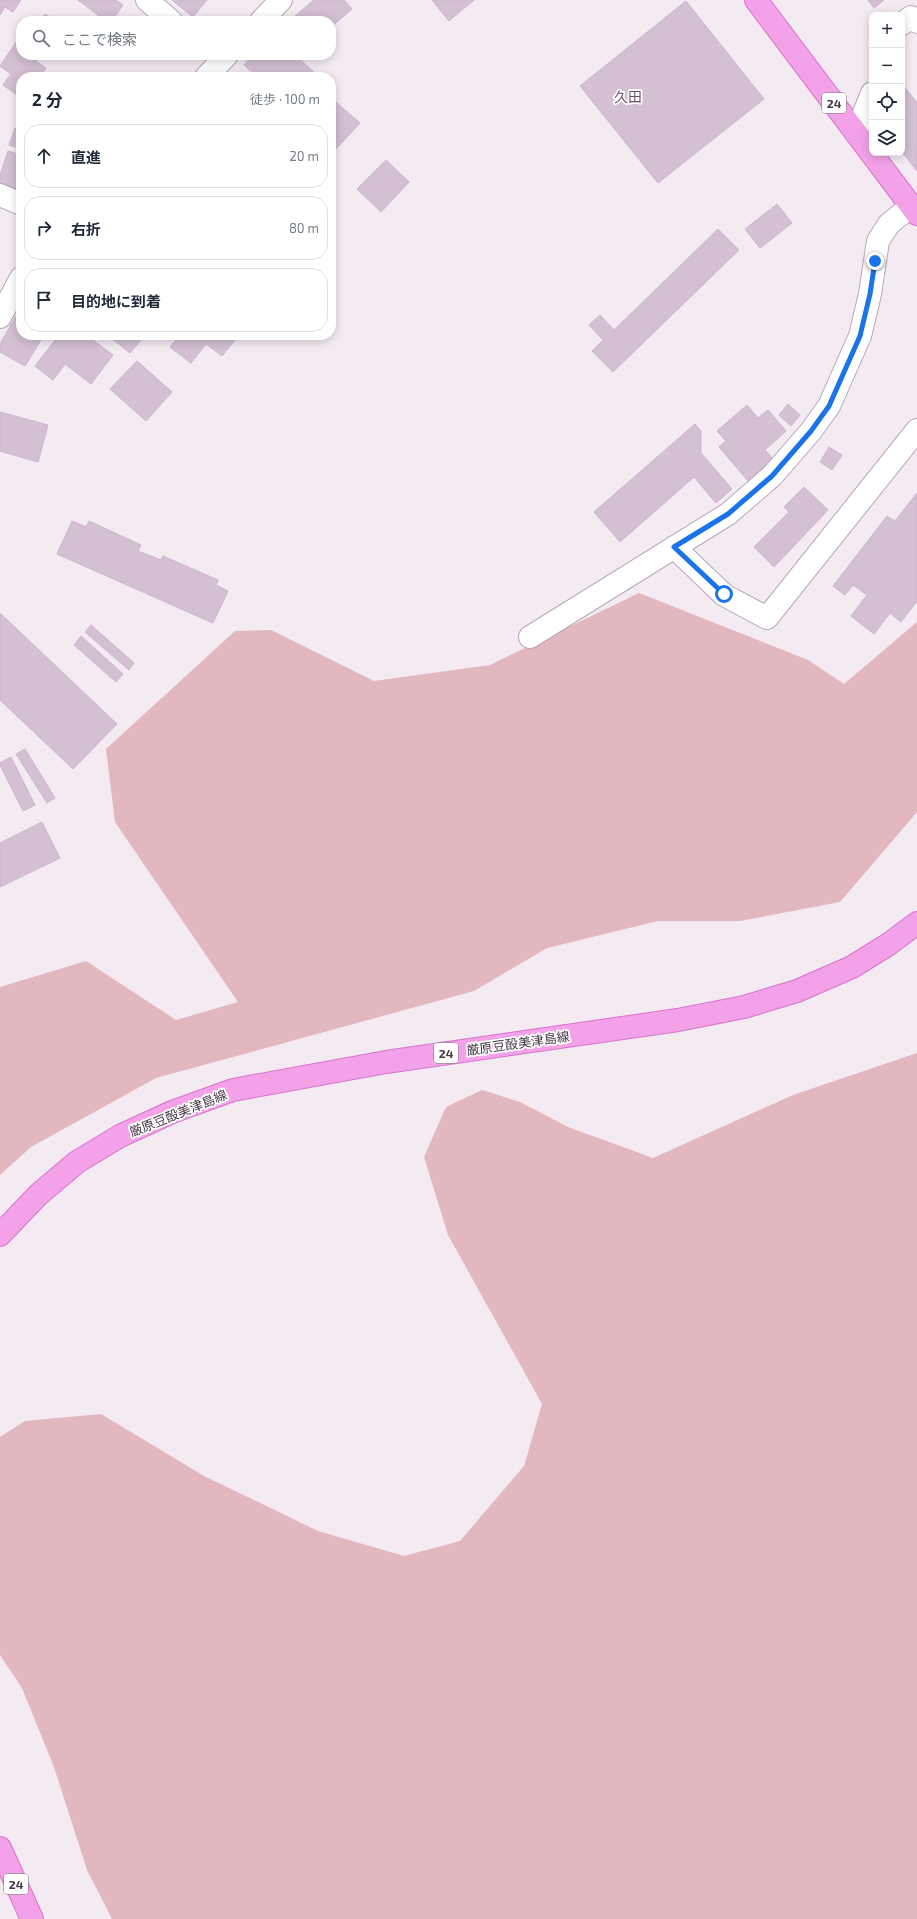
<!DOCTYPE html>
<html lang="ja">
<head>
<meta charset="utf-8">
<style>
	body { margin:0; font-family:"Exo 2","Noto Sans JP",sans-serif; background:#f6f6f7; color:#1f2937 }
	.controls { position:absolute; right:12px; top:12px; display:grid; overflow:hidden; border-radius:8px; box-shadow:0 2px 10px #0003 }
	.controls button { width:36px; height:36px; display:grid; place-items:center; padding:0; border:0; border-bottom:1px solid #e0e1e3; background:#fff; color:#1f2937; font:20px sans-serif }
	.stop { position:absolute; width:12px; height:12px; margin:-9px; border:3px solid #1a73e8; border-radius:50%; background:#fff }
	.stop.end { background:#1a73e8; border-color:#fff; box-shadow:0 1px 4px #0008 }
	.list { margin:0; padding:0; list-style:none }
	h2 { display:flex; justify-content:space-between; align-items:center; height:52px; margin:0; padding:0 16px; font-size:17px }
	h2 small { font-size:13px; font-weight:400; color:#747a83 }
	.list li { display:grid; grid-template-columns:26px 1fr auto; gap:12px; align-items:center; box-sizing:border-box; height:64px; margin:0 8px 8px; padding:0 8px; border:1px solid #e0e1e3; border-radius:16px }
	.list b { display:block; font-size:15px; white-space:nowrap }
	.list em { font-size:13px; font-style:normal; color:#747a83 }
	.icon { flex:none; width:22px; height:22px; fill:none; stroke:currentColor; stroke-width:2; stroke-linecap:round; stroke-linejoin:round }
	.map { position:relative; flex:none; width:917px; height:1919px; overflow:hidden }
	.search { position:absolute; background:#fff; box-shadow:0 2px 10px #0003; left:16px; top:16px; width:320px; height:44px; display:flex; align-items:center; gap:10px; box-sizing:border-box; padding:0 14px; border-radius:16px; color:#747a83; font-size:15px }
	.panel { position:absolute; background:#fff; box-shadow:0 2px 10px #0003; left:16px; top:72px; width:320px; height:268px; border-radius:16px }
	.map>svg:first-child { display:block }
</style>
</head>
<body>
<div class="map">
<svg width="917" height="1919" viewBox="0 0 917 1919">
	<rect width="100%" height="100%" fill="#f3eaf2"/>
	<path fill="#e2b7bd" d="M639 593 808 660 844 684 917 622V812L840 902 740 921H658L547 948 474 991 156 1078 31 1147 0 1175V987L86 961 176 1020 238 1002 115 822 106 749 235 631 271 630 374 681 490 665Z
		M917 1053V1919H112L87 1870 54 1767 22 1688 0 1655V1437L25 1421 101 1414 204 1476 318 1531 404 1556 460 1541 524 1466 542 1404 448 1235 424 1157 446 1107 482 1090 520 1102 568 1127 653 1158 793 1095Z"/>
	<path fill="#d3c0d3" stroke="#cdb4cd" d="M0 0H21L13 12 5 7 0 15Z
		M78 0H116L123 5 112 21H106Z
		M172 0H207L193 17Z
		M314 0H344L352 9 331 27V21H300L295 16Z
		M432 0H474L449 21Z
		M868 0H884L874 8Z
		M686 1 764 99 658 183 580 86Z
		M45 14 56 21H40Z
		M21 35V55H40L36 61 46 68 40 77H21V98L3 85 11 74 0 66Z
		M253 55H295L316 74 314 77H257L244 65Z
		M902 84 917 103V171L902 152Z
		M331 98 360 123 336 149 331 144Z
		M15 128 21 130V149L9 145Z
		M8 151 21 155V192L0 186V175Z
		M386 160 409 182 381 212 357 189Z
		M777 204 792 223 760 248 745 229Z
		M718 229 739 250 613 372 592 351 603 340 589 325 600 315 614 330Z
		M21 307V335H44L25 366 0 352V344Z
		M59 335H86L113 355 91 384 65 364 53 380 35 366Z
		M107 335H145L130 353Z
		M180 335H239L222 356 206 344 191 363 170 347Z
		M137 361 172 392 146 421 110 389Z
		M788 404 800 415 791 426 779 415Z
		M747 405 758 418 768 410 786 431 765 450 774 460 748 481 719 447 726 441 717 431Z
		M0 412 48 425 38 462 0 451Z
		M695 424 701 431V453L732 489 716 503 694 477 620 542 594 512Z
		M829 447 842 455 832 470 820 462Z
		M804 487 828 510 774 567 754 547 789 512 784 507Z
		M917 493V601L901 622 890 613 874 634 851 616 867 595 853 585 845 595 833 586 887 516 895 521Z
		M72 521 86 527 89 521 141 545 138 551 161 560 163 556 218 580 216 585 228 591 213 623 57 554Z
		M0 613 117 724 73 769 0 700Z
		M91 625 134 663 129 670 85 632Z
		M81 636 123 674 116 682 74 645Z
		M25 749 55 798 47 803 16 754Z
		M11 757 35 805 23 811 0 765V763Z
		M42 822 60 858 0 887V843Z"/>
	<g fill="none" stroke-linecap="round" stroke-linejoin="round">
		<g stroke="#b7a7b6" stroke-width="24">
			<path id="minor" d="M147 0 171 21
				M261 21 281 0
				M902 24 911 17 917 22
				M206 77 227 55
				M856 133 872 93
				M0 195 21 204
				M0 317 21 278
				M674 547 724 595 767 618 917 430
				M530 637 728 514 772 476 811 431 829 406 860 336 870 294 878 241 889 224 911 206"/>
		</g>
		<g stroke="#d774cb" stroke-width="24">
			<path id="major" d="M756 0 917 214
				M0 1235 38 1195 77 1162 120 1136 172 1112 233 1090 386 1062 678 1020 744 1007 797 991 852 967 889 944 917 923
				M0 1848 32 1919"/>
		</g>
		<use href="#minor" stroke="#fff" stroke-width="22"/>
		<use href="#major" stroke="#f3a2e9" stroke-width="22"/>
	</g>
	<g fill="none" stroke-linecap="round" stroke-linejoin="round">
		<path stroke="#1a73e8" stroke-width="5" d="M724 594 674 547 728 514 772 476 811 431 829 406 860 336 870 294 875 261"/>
	</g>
	<g text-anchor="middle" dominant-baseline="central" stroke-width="3.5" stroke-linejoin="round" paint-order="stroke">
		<g fill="#fff" stroke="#7e747e" stroke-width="1">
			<rect x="822" y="93" width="24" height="20" rx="3"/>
			<rect x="434" y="1043" width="24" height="20" rx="3"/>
			<rect x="4" y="1874" width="24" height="20" rx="3"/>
		</g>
		<g font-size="12" font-weight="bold" fill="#463946">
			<text x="834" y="103">24</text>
			<text x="446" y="1053">24</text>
			<text x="16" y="1884">24</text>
		</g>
		<g font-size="13" fill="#463946" stroke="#fff">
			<text transform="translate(518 1043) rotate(-8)">厳原豆酘美津島線</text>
			<text transform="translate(178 1113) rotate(-22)">厳原豆酘美津島線</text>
		</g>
		<g font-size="14" fill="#675167" stroke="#fff">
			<text x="628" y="96">久田</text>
		</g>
	</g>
</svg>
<div class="controls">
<button>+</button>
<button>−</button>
<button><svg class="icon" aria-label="locate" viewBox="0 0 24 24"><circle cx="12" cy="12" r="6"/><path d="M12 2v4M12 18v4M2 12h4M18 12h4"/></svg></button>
<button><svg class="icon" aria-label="layers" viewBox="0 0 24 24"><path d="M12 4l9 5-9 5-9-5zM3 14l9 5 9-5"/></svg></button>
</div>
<div class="stop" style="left:724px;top:594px"></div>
<div class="stop end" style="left:875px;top:261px"></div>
<div class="search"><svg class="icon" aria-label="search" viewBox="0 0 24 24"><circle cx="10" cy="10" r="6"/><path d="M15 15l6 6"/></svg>ここで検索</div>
<section class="panel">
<h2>2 分<small>徒歩 · 100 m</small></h2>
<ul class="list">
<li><svg class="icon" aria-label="ahead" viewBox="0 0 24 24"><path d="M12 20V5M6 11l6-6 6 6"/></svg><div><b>直進</b></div><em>20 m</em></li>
<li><svg class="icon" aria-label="right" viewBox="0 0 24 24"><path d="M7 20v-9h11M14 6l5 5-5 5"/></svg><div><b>右折</b></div><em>80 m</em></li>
<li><svg class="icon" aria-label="arrive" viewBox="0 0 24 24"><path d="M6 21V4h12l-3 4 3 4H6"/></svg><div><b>目的地に到着</b></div></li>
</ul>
</section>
</div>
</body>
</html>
